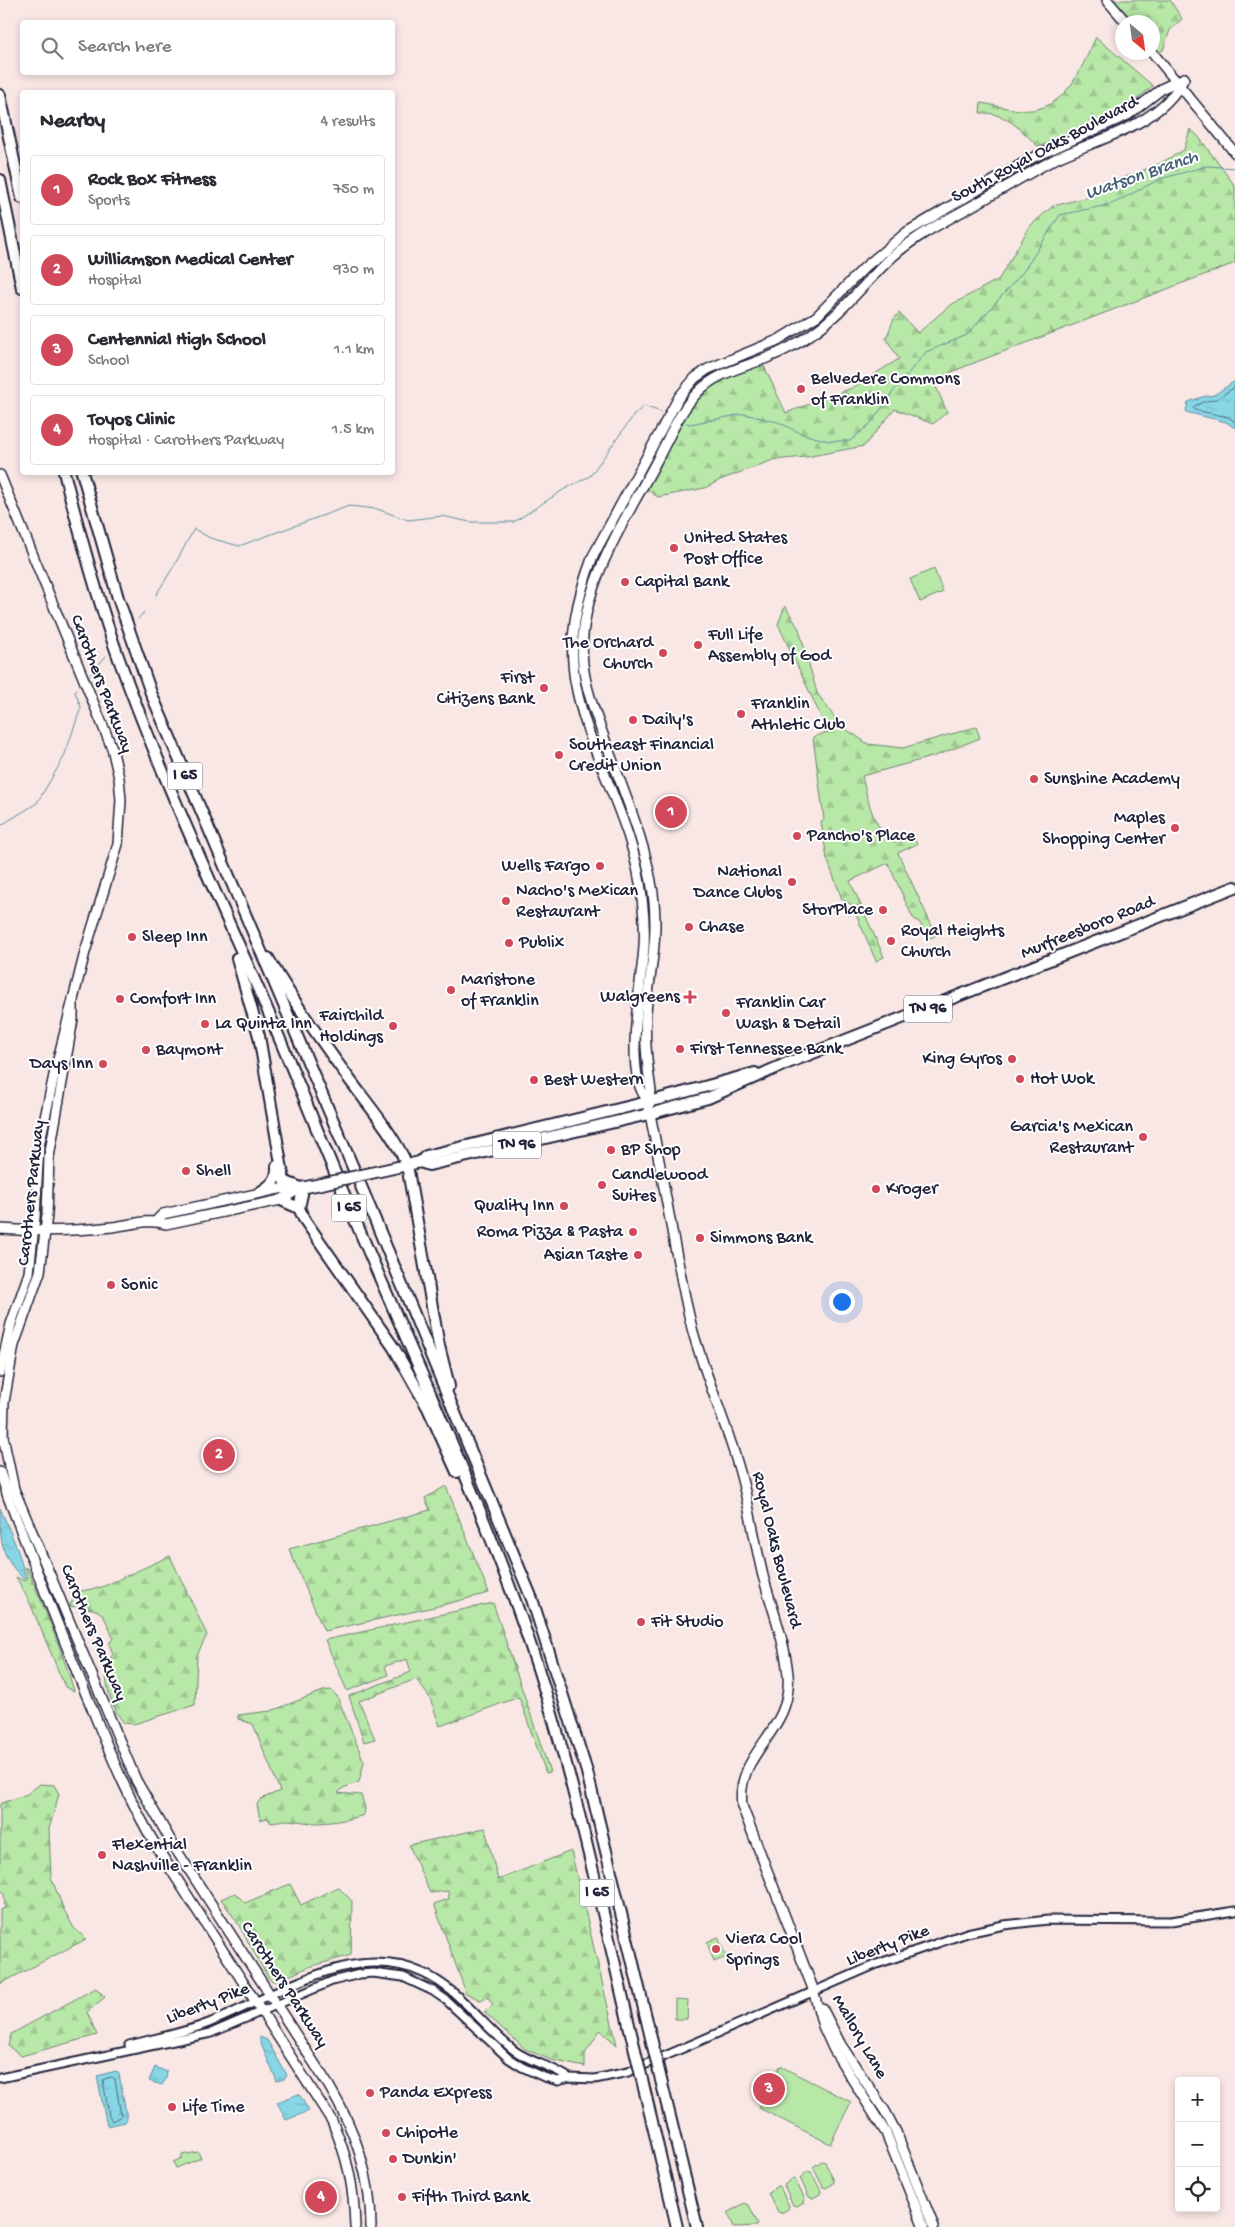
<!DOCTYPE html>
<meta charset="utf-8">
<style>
:root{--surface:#fff;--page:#f2f2f3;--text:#2b2b33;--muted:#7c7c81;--line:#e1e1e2;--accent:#d1495b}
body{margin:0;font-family:"Gochi Hand",sans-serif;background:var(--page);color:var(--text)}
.controls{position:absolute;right:15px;bottom:15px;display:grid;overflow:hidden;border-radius:5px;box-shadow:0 2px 8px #0003}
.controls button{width:45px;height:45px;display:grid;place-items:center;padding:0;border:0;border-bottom:1px solid var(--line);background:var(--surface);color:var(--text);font:25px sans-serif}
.compass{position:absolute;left:1115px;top:15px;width:45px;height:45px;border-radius:50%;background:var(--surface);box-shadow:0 2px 8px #0003;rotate:151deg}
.you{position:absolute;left:841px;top:1301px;width:18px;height:18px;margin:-12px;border:4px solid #fff;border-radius:50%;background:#1a73e8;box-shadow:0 0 0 8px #1a73e833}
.badge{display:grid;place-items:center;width:32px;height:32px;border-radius:50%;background:var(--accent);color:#fff;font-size:16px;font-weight:700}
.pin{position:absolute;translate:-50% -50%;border:2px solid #fff;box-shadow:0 1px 5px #0006}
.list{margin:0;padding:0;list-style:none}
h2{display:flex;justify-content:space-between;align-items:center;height:65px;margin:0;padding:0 20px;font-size:21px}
h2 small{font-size:16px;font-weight:400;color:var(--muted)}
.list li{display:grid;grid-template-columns:32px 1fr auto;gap:15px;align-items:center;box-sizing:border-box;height:70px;margin:0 10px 10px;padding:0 10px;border:1px solid var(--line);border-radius:5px}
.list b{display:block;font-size:19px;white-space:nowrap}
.list p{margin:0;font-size:16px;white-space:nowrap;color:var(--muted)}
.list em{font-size:16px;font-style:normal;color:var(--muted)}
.icon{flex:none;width:28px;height:28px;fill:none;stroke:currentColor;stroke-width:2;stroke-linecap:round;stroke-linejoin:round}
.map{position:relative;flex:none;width:1235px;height:2227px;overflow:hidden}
.search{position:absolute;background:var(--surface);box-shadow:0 2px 8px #0003;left:20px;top:20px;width:375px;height:55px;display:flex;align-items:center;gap:12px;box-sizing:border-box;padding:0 18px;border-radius:5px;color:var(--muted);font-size:19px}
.panel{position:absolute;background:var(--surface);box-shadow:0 2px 8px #0003;left:20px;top:90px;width:375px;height:385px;border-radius:5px}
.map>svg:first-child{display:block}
.forest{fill:url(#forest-firs);stroke:#6d8571}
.park{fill:#b8e8a7;stroke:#6d8571}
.water{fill:url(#water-ripples);stroke:#5f8ea1}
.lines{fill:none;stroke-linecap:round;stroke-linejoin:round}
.shore{stroke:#4a6a7f;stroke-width:1}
.stream{stroke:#5f8ea1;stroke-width:1}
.minor-casing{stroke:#22223b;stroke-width:11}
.major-casing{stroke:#22223b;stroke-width:12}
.highway-casing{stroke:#22223b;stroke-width:14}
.minor{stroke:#fff;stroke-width:7}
.major{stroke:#fff;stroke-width:9}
.highway{stroke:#fff;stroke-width:10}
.highway-bridge-casing{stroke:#22223b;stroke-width:14;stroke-linecap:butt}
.highway-bridge{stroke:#fff;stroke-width:10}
.poi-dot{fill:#d1495b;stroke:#fff;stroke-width:2}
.labels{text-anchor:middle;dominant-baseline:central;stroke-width:4;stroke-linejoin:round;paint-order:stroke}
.shield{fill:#fff;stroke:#646476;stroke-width:1}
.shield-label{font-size:16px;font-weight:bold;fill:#22223b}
.street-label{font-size:18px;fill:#22223b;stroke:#fff}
.poi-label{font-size:18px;fill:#22223b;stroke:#fff;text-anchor:start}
.water-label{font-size:19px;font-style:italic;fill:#456176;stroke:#fff}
</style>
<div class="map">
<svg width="1235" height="2227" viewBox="0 0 1235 2227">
<defs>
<pattern id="forest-firs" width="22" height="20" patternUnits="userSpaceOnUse" patternTransform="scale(1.25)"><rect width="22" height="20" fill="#b8e8a7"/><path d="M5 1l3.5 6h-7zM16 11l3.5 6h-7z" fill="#9ec791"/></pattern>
<pattern id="water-ripples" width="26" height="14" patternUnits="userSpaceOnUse" patternTransform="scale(1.25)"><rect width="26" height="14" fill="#87d6e5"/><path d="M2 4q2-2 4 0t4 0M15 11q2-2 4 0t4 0" fill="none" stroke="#74b7c5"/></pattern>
</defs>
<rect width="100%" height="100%" fill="#f8e7e4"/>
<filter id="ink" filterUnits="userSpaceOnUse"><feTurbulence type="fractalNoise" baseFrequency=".02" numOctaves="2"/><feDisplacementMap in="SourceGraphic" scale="10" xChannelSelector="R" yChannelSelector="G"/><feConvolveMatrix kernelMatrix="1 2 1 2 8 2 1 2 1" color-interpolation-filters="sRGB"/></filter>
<g filter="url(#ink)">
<g class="forest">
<polygon points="1107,0 1170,0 1182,19 1170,30 1163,50 1154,54 1152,22 1126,22"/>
<path d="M1096 37 1153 86 1120 113 1079 128 1039 147C1020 130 1007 112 980 113L981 103C995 105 1019 112 1032 110 1069 105 1082 66 1096 37Z"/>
<polygon points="1190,129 1198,136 1235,186 1235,263 966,366 933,380 947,412 933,424 895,409 864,446 806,457 773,460 720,480 705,488 658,497 643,487 688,403 703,386 754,363 763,364 786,413 852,388 899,359 886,338 894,319 899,313 918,333 949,306 999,279 1030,226 1053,206 1093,196 1120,179 1157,165 1184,150"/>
<path d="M785 606 799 629 817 693 840 725 868 744 903 748 976 727 980 738 935 756 862 776C868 800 872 826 893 842L913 837 917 844 898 853 936 935 928 939 920 923 913 918 888 863 850 881 884 957 876 961 852 905 842 899 827 859 821 821 824 820 813 737 828 732 778 624Z"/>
<polygon points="446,1486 489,1593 430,1608 324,1631 289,1549 430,1510 425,1498"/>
<path d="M170 1556 207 1635 197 1655 195 1705 134 1724 124 1723C113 1710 105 1687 106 1669 106 1665 110 1659 113 1654L109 1644 113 1638C101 1607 102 1610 70 1606L76 1592 102 1587Z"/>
<path d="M25 1567 28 1569C44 1609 62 1649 74 1691L65 1687 30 1603 16 1577 25 1581 28 1577Z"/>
<polygon points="493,1603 550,1772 546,1773 519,1697 440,1726 430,1698 416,1679 359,1701 375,1739 364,1742 349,1696 411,1672 407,1659 385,1666 388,1675 347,1691 325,1640"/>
<path d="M331 1690 337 1696 364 1762 359 1782 343 1788 338 1793 361 1795 365 1808 364 1815C347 1820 331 1823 313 1823 296 1822 288 1817 271 1823L267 1818 260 1820 257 1804 261 1799 280 1791 253 1724 238 1719V1715L271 1711 323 1691Z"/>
<polygon points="40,1784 54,1785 59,1794 49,1829 51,1877 64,1910 74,1928 86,1939 0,1984 0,1910 5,1908 4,1894 0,1888 0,1804 27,1794"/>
<polygon points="485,1828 498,1880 571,1851 617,2045 600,2030 585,2054 585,2067 551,2060 525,2049 484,2012 493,2005 488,1997 480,2000 466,1993 434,1904 449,1899 448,1891 430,1893 409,1845"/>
<polygon points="290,1884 301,1905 338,1887 352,1901 351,1955 309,1967 275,1982 269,1979 237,1922 221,1899 235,1893 245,1903"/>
<polygon points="96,1988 105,1997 87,2012 97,2035 21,2056 8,2046 11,2034"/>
</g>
<g class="park">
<polygon points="934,569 943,592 920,602 910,579"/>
<polygon points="718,1937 726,1957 714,1962 707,1942"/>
<polygon points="675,1999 688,2000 687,2019 675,2019"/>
<polygon points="780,2066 851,2102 830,2144 759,2108"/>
<polygon points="198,2152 201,2158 176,2168 173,2162 182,2158 182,2155"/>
<polygon points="822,2161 825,2162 834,2181 833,2184 826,2188 823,2187 813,2167"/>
<polygon points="808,2171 811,2172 821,2191 820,2194 813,2198 809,2197 800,2178"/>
<polygon points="792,2179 795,2180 805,2199 804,2202 797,2206 793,2205 784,2185"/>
<polygon points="777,2186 780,2187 789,2206 788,2209 781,2213 778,2212 768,2193"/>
<polygon points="745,2203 749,2205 758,2224 757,2226 734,2227 728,2214 729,2212"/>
</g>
<g class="water">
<polygon points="1235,381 1235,428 1226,422 1186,412 1188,402 1202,397 1214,395"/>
<path d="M0 1508 17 1548 26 1578 24 1579C0 1557 0 1540 0 1508Z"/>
<polygon points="260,2037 267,2040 287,2075 284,2079 277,2081 260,2042"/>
<polygon points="155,2067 167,2072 166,2079 162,2085 149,2081"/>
<polygon points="116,2071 119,2074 127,2118 125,2122 107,2126 97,2076"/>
<polygon points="299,2094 309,2111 286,2120 277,2102"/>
</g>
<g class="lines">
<g class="shore">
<polyline points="1235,387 1216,399 1203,402 1193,407 1195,410 1228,417 1235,422"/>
<polygon points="112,2077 115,2079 121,2116 112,2121 109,2116 103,2080"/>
</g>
<g class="stream">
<polyline points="687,423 690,424 744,414 778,422 802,434 829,441 850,441 871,423 895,389 926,352 967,335 1023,272 1060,215 1112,204 1160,179 1207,166 1235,168"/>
<polyline points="156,595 174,566 194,529 210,538 239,546 349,506 377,509 408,520 442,516 470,522 514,522 563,490 590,476 634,415 644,406 661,412"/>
<polyline points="138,619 144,612"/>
<polyline points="88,677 106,656"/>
<polyline points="0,826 37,803 64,757 81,707 75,692 77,689"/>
</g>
<g class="minor-casing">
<g id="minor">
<path d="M129 2045C156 2038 183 2033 209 2023 275 1997 351 1940 423 1973 461 1990 483 2027 515 2051 532 2063 553 2066 569 2078"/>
<polyline points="0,2078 211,2033 332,1981 360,1974 373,1973 403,1977 433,1991 446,2000 508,2058 522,2067 544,2077 558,2081 569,2078 595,2079 628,2072 877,1964 967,1933 1004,1925 1048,1920 1171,1921 1235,1911"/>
</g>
</g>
<g class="major-casing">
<g id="major">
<polyline points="1107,0 1126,22"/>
<polyline points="1152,52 1235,153"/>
<polyline points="0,475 112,748 119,778 121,800 118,844 85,952 54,1075 39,1146 35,1217 29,1273 11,1324 0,1372"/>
<path d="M73 998V1019L49 1157 47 1215 40 1272 14 1345 4 1402 3 1437 14 1489 136 1780 175 1848 329 2086C355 2130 371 2175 371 2227"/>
<path d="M647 1099 651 1091C647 1065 644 1038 646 1012 650 969 659 937 653 893 645 839 623 791 605 740 596 715 586 691 583 664 576 590 625 522 657 460 669 438 680 410 698 392 717 372 745 367 769 357 784 351 797 344 810 335 842 314 864 283 892 257 920 232 955 216 988 197 1011 184 1034 170 1057 158 1100 138 1161 125 1184 78"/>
<polyline points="156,1221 163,1214 279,1189 300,1188"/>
<path d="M0 1229C37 1232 75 1231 112 1227 130 1225 149 1218 166 1224L281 1200 301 1188"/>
<path d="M0 1472 8 1497C35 1567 62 1637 91 1706 111 1756 131 1805 159 1851L332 2121C348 2158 354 2187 355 2227"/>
<polyline points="822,2008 841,2045 885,2111 896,2132 934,2227"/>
<path d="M924 2227 886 2133 834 2050 823 2026 812 1986 742 1806C735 1750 793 1734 788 1675 785 1641 772 1608 763 1576 755 1543 750 1509 741 1476 728 1427 707 1381 693 1332 686 1305 681 1276 675 1247 666 1198 657 1148 647 1099 623 1074 642 980 644 947 645 931 644 914 642 898 635 823 590 759 576 686 567 641 577 598 593 556L679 397 695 378 708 369 778 340 817 316 865 267 907 232 1032 158 1128 115 1163 88 1184 78"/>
</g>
</g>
<g class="highway-casing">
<g id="highway">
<polyline points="0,95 22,198"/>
<polyline points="0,180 22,288"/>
<path d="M64 472C80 535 97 598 119 659 159 770 209 878 257 986 292 1065 323 1147 358 1227 408 1344 461 1459 506 1577 565 1730 597 1891 635 2050"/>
<polyline points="82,472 118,598 151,693 363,1191 532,1599 587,1772 652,2042"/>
<polyline points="237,958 259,1036 284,1181 301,1188"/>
<path d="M268 958C292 999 319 1038 347 1076 368 1105 393 1133 407 1165L439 1346 449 1386"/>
<polyline points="420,1162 426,1156 660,1099 755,1073"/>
<polyline points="371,1173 420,1162 429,1165 649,1114 708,1098 785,1064 1235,887"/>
<polyline points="301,1188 302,1194 299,1208 304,1219 394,1348 428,1408 457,1472"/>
<polyline points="301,1188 321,1184"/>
<path d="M259 1193C270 1186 278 1181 277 1166"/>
<polyline points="281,1200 299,1208"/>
<polyline points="661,2080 697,2227"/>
<polyline points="644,2088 677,2227"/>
</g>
</g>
<use href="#minor" class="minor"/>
<use href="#major" class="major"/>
<use href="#highway" class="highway"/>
<g class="highway-bridge-casing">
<g id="highway-bridge">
<polyline points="321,1184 371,1173"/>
<polyline points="652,2042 661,2080"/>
<polyline points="635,2050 644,2088"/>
</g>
</g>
<use href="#highway-bridge" class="highway-bridge"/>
</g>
</g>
<g class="poi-dot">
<circle cx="801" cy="389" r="5"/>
<circle cx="674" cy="548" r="5"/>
<circle cx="625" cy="582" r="5"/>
<circle cx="698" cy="645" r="5"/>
<circle cx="663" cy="653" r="5"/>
<circle cx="544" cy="688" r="5"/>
<circle cx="741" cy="714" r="5"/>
<circle cx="633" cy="720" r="5"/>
<circle cx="559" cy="755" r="5"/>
<circle cx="1034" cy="779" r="5"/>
<circle cx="1175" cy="828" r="5"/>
<circle cx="797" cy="836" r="5"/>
<circle cx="600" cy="866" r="5"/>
<circle cx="792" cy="882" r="5"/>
<circle cx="506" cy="901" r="5"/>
<circle cx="883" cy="910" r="5"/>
<circle cx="689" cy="927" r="5"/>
<circle cx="132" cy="937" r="5"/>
<circle cx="891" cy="941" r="5"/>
<circle cx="509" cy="943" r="5"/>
<circle cx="451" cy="990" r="5"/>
<path d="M687.5 989.5h5v5h5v5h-5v5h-5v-5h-5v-5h5z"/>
<circle cx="120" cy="999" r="5"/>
<circle cx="726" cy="1013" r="5"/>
<circle cx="205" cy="1024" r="5"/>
<circle cx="393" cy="1026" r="5"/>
<circle cx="680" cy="1049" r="5"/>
<circle cx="146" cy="1050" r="5"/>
<circle cx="1012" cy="1059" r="5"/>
<circle cx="103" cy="1064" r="5"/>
<circle cx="1020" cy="1079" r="5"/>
<circle cx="534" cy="1080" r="5"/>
<circle cx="1143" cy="1137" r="5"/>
<circle cx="611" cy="1150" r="5"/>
<circle cx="186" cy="1171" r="5"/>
<circle cx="602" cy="1185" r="5"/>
<circle cx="876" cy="1189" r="5"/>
<circle cx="564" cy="1206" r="5"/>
<circle cx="633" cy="1232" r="5"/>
<circle cx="700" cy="1238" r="5"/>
<circle cx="638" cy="1255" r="5"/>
<circle cx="111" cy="1285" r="5"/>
<circle cx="641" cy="1622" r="5"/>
<circle cx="102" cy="1855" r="5"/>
<circle cx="716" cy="1949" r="5"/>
<circle cx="370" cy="2093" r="5"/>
<circle cx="172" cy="2107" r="5"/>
<circle cx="386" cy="2133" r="5"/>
<circle cx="393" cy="2159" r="5"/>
<circle cx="402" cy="2197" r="5"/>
</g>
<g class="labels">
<g class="shield">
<rect x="167.5" y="762.5" width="35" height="27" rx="4"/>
<rect x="904" y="995.5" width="48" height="27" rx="4"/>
<rect x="493" y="1131.5" width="48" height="27" rx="4"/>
<rect x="331.5" y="1194.5" width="35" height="27" rx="4"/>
<rect x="579.5" y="1879.5" width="35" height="27" rx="4"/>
</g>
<g class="shield-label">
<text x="185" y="776">I 65</text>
<text x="928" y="1009">TN 96</text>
<text x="517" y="1145">TN 96</text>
<text x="349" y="1208">I 65</text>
<text x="597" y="1893">I 65</text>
</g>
<g class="street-label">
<text transform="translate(1045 150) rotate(-28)">South Royal Oaks Boulevard</text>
<text transform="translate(101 684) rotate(69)">Carothers Parkway</text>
<text transform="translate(1088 928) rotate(-22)">Murfreesboro Road</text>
<text transform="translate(32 1193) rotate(-84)">Carothers Parkway</text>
<text transform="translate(776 1550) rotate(76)">Royal Oaks Boulevard</text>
<text transform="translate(93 1633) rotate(67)">Carothers Parkway</text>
<text transform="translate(888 1946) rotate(-21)">Liberty Pike</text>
<text transform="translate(284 1985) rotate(57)">Carothers Parkway</text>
<text transform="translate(208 2004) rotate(-21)">Liberty Pike</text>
<text transform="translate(859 2037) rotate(60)">Mallory Lane</text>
</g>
<g class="poi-label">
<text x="811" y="379">Belvedere Commons<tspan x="811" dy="21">of Franklin</tspan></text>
<text x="684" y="538">United States<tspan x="684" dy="21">Post Office</tspan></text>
<text x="635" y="582">Capital Bank</text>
<text x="708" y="635">Full Life<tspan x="708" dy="21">Assembly of God</tspan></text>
<text x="653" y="643" text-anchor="end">The Orchard<tspan x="653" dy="21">Church</tspan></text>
<text x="534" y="678" text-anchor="end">First<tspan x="534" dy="21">Citizens Bank</tspan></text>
<text x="751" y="704">Franklin<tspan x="751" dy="21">Athletic Club</tspan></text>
<text x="643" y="720">Daily's</text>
<text x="569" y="745">Southeast Financial<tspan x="569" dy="21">Credit Union</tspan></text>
<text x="1044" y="779">Sunshine Academy</text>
<text x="1165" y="818" text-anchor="end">Maples<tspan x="1165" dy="21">Shopping Center</tspan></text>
<text x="807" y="836">Pancho's Place</text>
<text x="590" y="866" text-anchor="end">Wells Fargo</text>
<text x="782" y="872" text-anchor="end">National<tspan x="782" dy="21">Dance Clubs</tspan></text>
<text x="516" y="891">Nacho's Mexican<tspan x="516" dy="21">Restaurant</tspan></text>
<text x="873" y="910" text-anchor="end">StorPlace</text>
<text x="699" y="927">Chase</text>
<text x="901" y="931">Royal Heights<tspan x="901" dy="21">Church</tspan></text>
<text x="142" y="937">Sleep Inn</text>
<text x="519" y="943">Publix</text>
<text x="461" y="980">Maristone<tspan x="461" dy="21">of Franklin</tspan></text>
<text x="680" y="997" text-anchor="end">Walgreens</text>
<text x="130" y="999">Comfort Inn</text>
<text x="736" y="1003">Franklin Car<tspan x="736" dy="21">Wash &amp; Detail</tspan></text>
<text x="383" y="1016" text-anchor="end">Fairchild<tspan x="383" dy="21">Holdings</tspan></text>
<text x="215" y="1024">La Quinta Inn</text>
<text x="690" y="1049">First Tennessee Bank</text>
<text x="156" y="1050">Baymont</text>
<text x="1002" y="1059" text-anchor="end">King Gyros</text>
<text x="93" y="1064" text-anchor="end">Days Inn</text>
<text x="1030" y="1079">Hot Wok</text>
<text x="544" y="1080">Best Western</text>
<text x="1133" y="1127" text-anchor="end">Garcia's Mexican<tspan x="1133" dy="21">Restaurant</tspan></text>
<text x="621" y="1150">BP Shop</text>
<text x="196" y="1171">Shell</text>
<text x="612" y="1175">Candlewood<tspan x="612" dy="21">Suites</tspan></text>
<text x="886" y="1189">Kroger</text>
<text x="554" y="1206" text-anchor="end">Quality Inn</text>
<text x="623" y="1232" text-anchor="end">Roma Pizza &amp; Pasta</text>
<text x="710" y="1238">Simmons Bank</text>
<text x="628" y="1255" text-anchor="end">Asian Taste</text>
<text x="121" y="1285">Sonic</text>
<text x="651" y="1622">Fit Studio</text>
<text x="112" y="1845">Flexential<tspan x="112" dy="21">Nashville - Franklin</tspan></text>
<text x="726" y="1939">Viera Cool<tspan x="726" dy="21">Springs</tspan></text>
<text x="380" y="2093">Panda Express</text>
<text x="182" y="2107">Life Time</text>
<text x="396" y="2133">Chipotle</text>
<text x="403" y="2159">Dunkin'</text>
<text x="412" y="2197">Fifth Third Bank</text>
</g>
<g class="water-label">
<text transform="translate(1142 176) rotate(-19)">Watson Branch</text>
</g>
</g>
</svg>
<div class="controls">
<button>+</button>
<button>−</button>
<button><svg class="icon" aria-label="locate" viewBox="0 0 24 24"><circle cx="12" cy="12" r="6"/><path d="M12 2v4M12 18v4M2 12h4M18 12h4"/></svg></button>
</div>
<svg class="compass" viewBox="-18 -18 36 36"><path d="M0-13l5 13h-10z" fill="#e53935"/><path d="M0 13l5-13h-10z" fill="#7c7c81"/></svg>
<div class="you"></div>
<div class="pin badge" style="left:671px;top:812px">1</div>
<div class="pin badge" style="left:219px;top:1455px">2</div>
<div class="pin badge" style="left:769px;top:2089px">3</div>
<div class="pin badge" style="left:321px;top:2197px">4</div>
<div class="search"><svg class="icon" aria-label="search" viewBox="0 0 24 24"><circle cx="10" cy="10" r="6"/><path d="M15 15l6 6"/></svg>Search here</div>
<section class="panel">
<h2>Nearby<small>4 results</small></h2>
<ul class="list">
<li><span class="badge">1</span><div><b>Rock Box Fitness</b><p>Sports</p></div><em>750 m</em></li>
<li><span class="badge">2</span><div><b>Williamson Medical Center</b><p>Hospital</p></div><em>930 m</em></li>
<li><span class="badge">3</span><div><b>Centennial High School</b><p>School</p></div><em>1.1 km</em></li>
<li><span class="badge">4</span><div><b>Toyos Clinic</b><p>Hospital · Carothers Parkway</p></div><em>1.5 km</em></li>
</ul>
</section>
</div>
